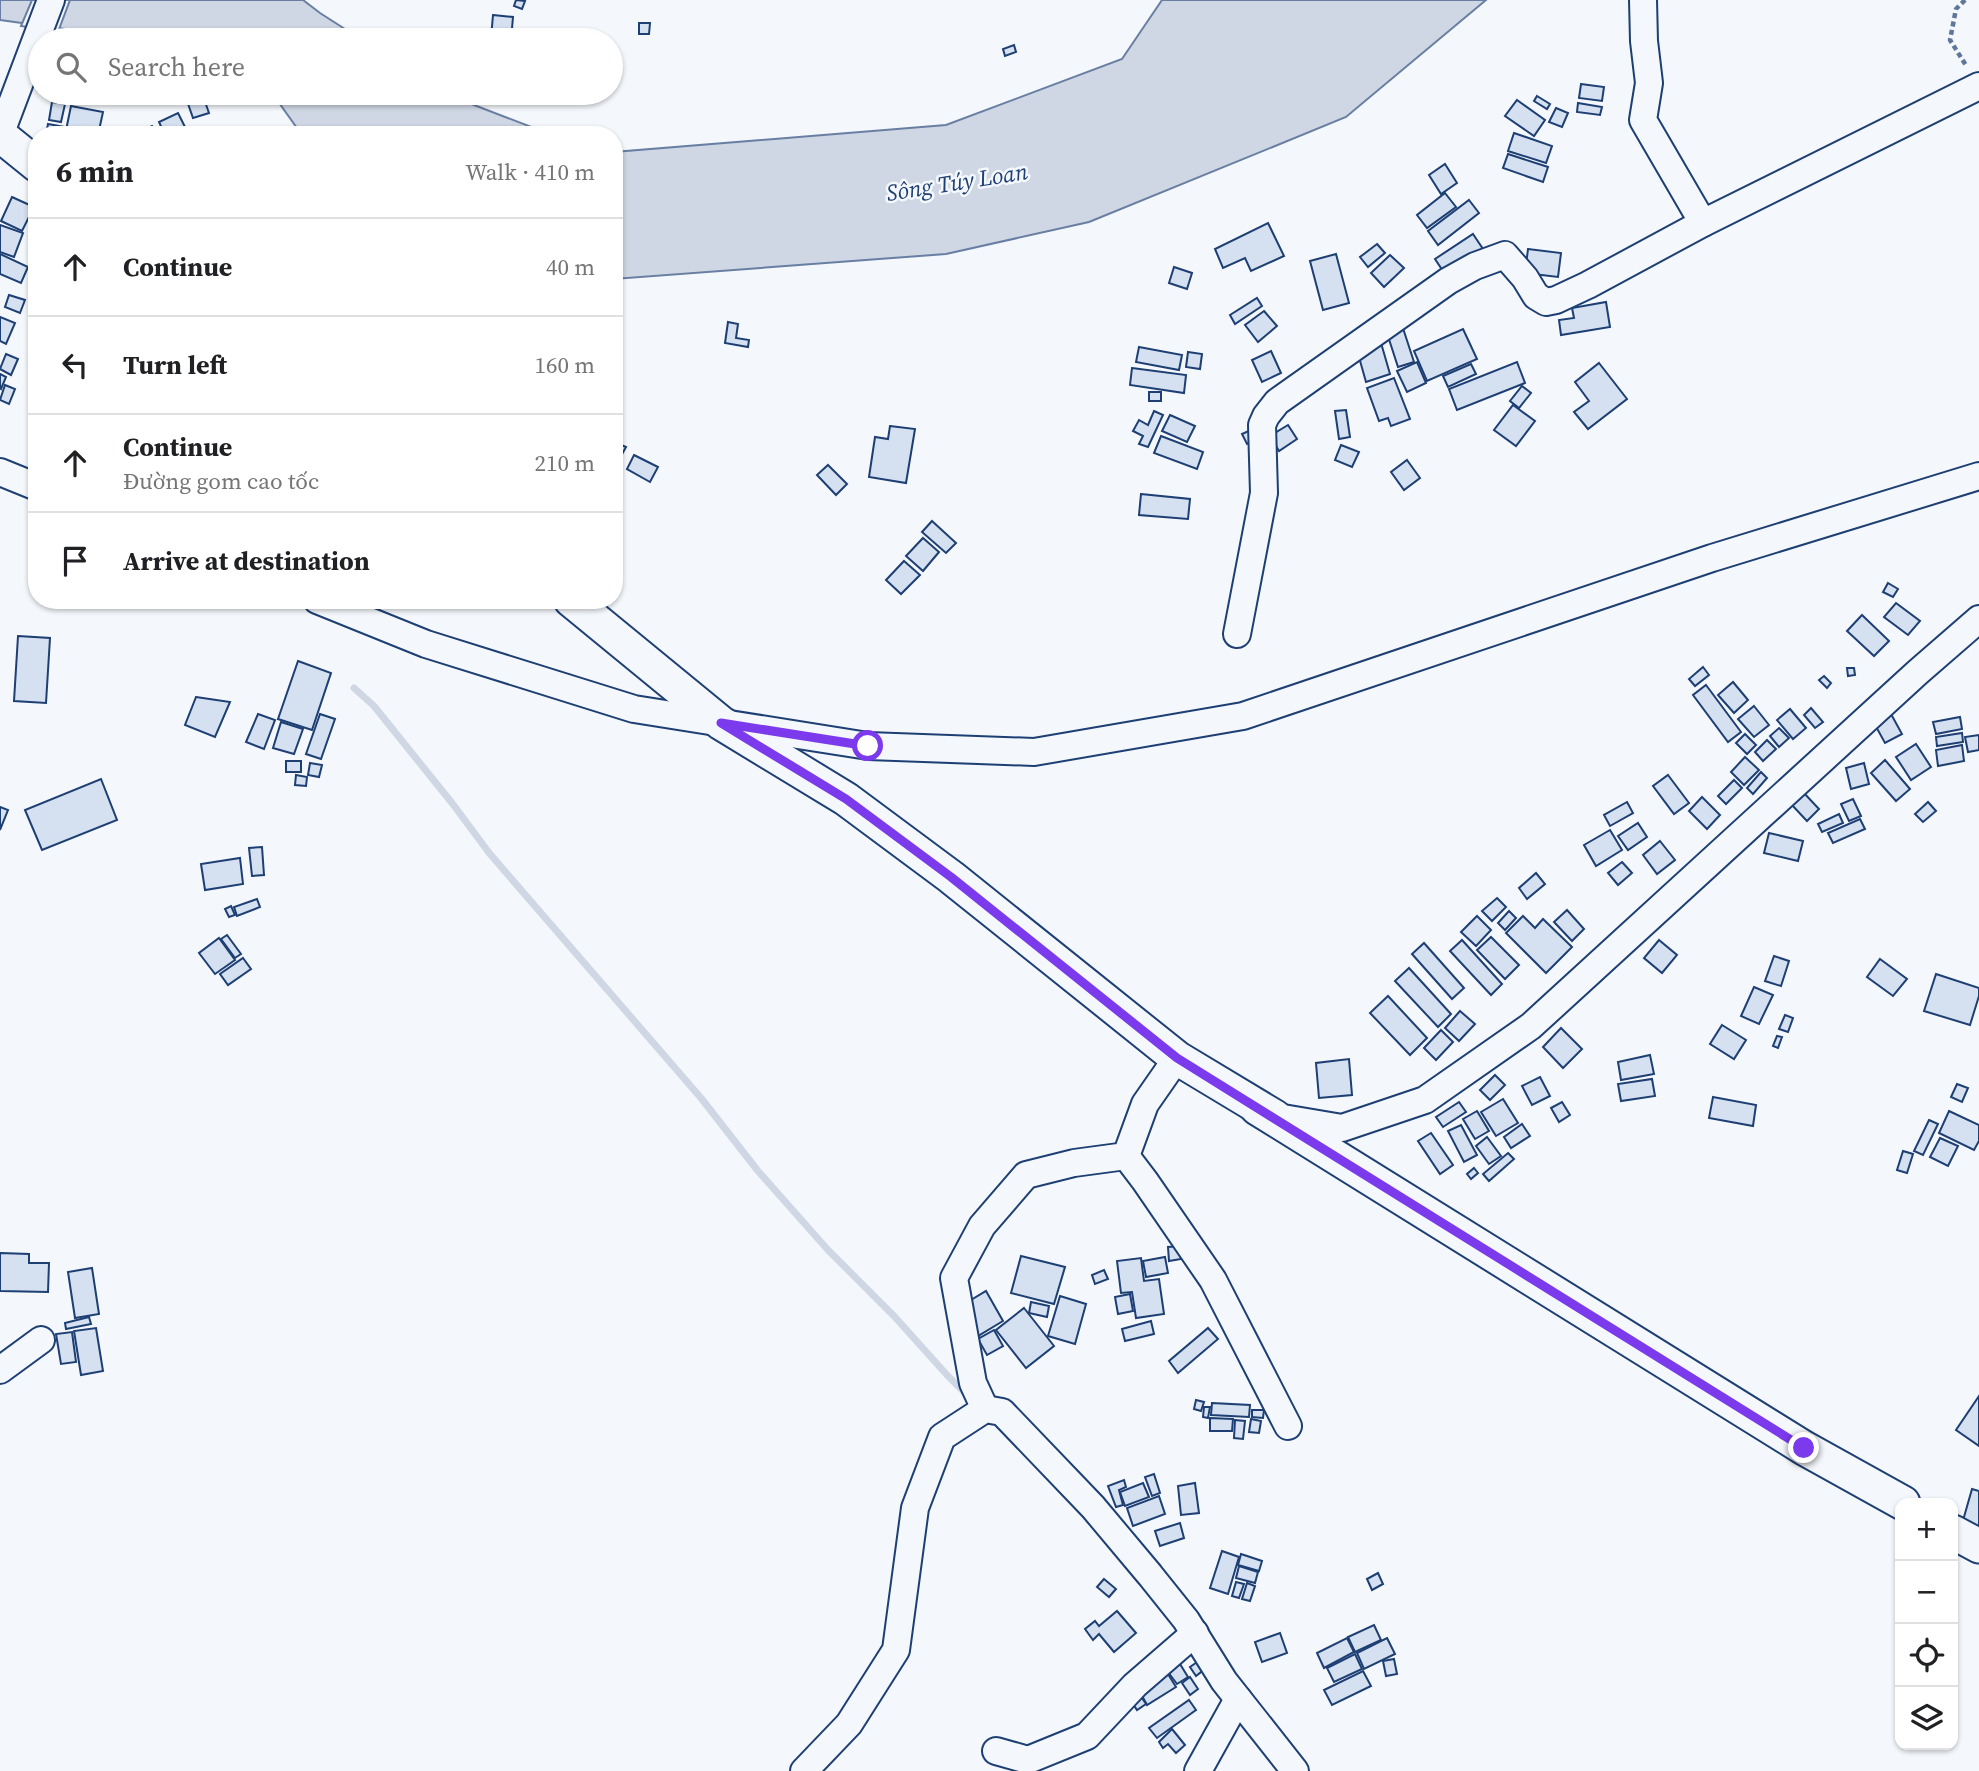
<!DOCTYPE html>
<meta charset="utf-8">
<style>
:root{--surface:#fff;--page:#f6f6f6;--text:#202124;--muted:#757577;--line:#e0e0e0}
body{margin:0;font-family:"Source Serif 4",serif;background:var(--page);color:var(--text)}
.controls{position:absolute;right:21px;bottom:21px;display:grid;overflow:hidden;border-radius:14px;box-shadow:0 2px 5px #0004}
.controls button{width:63px;height:63px;display:grid;place-items:center;padding:0;border:0;border-bottom:2px solid var(--line);background:var(--surface);color:var(--text);font:35px sans-serif}
.stop{position:absolute;width:21px;height:21px;margin:-16px;border:5px solid #7c3aed;border-radius:50%;background:#fff}
.stop.end{background:#7c3aed;border-color:#fff;box-shadow:0 2px 7px #0008}
.list{margin:0;padding:0;list-style:none}
h2{display:flex;justify-content:space-between;align-items:center;height:91px;margin:0;padding:0 28px;font-size:30px}
h2 small{font-size:23px;font-weight:400;color:var(--muted)}
.list li{display:grid;grid-template-columns:46px 1fr auto;gap:21px;align-items:center;box-sizing:border-box;height:98px;padding:0 28px;border-top:2px solid var(--line)}
.list b{display:block;font-size:26px;white-space:nowrap}
.list p{margin:0;font-size:23px;white-space:nowrap;color:var(--muted)}
.list em{font-size:23px;font-style:normal;color:var(--muted)}
.icon{flex:none;width:38px;height:38px;fill:none;stroke:currentColor;stroke-width:2;stroke-linecap:round;stroke-linejoin:round}
.map{position:relative;flex:none;width:1979px;height:1771px;overflow:hidden}
.search{position:absolute;background:var(--surface);box-shadow:0 2px 5px #0004;left:28px;top:28px;width:595px;height:77px;display:flex;align-items:center;gap:18px;box-sizing:border-box;padding:0 24px;border-radius:38px;color:var(--muted);font-size:26px}
.panel{position:absolute;background:var(--surface);box-shadow:0 2px 5px #0004;left:28px;top:126px;width:595px;height:483px;border-radius:28px}
.map>svg:first-child{display:block}
.water{fill:#cfd7e4;stroke:#687fa3;stroke-width:2}
.pier{fill:#f4f7fb;stroke:#687fa3;stroke-width:2}
.lines{fill:none;stroke-linecap:round;stroke-linejoin:round}
.stream{stroke:#cfd7e4;stroke-width:7}
.building{fill:#d5e0f0;stroke:#1d3f73;stroke-width:2}
.minor-casing{stroke:#1d3f73;stroke-width:30}
.major-casing{stroke:#1d3f73;stroke-width:37}
.path{stroke:#5e769c;stroke-width:4.5;stroke-dasharray:5 3.5;stroke-linecap:butt}
.minor{stroke:#f4f7fb;stroke-width:26}
.major{stroke:#f4f7fb;stroke-width:33}
.route{stroke:#7c3aed;stroke-width:9}
.labels{text-anchor:middle;dominant-baseline:central;stroke-width:5;stroke-linejoin:round;paint-order:stroke}
.water-label{font-size:23px;font-style:italic;fill:#1d3f73;stroke:#f4f7fb}
</style>
<div class="map">
<svg width="1979" height="1771" viewBox="0 0 1979 1771">
<rect width="100%" height="100%" fill="#f4f7fb"/>
<g class="water">
<polygon points="0,0 303,0 320,13 362,40 144,40 0,20"/>
<polygon points="1162,0 1486,0 1346,117 1089,222 946,254 614,279 614,152 946,125 1122,59"/>
<polygon points="272,93 443,93 552,135 302,135"/>
</g>
<polygon class="pier" points="32,0 70,0 58,32 21,26"/>
<g class="lines">
<polyline class="stream" points="354,688 374,706 452,803 490,854 701,1098 758,1171 828,1250 894,1316 947,1375 966,1394"/>
</g>
<g class="building">
<polygon points="516,0 525,1 522,9 514,6"/>
<polygon points="493,15 513,17 511,40 491,38"/>
<polygon points="639,23 650,23 649,34 639,34"/>
<polygon points="1014,45 1016,52 1005,56 1003,49"/>
<polygon points="1581,84 1604,87 1602,101 1579,98"/>
<polygon points="45,93 91,93 89,103 44,95"/>
<polygon points="93,93 111,93 110,101 92,98"/>
<polygon points="202,93 209,113 193,118 186,98"/>
<polygon points="1537,96 1550,104 1547,109 1534,101"/>
<polygon points="1517,100 1545,120 1534,136 1505,116"/>
<polygon points="52,102 65,104 61,122 49,120"/>
<polygon points="1578,103 1602,107 1600,115 1577,112"/>
<polygon points="71,106 103,112 98,135 65,135"/>
<polygon points="1556,108 1568,113 1562,127 1549,122"/>
<polygon points="178,113 189,135 165,135 159,122"/>
<polygon points="48,124 65,127 63,135 46,135"/>
<polygon points="152,126 157,135 134,135"/>
<polygon points="1514,133 1552,146 1546,163 1508,151"/>
<polygon points="1508,154 1548,167 1543,182 1503,168"/>
<polygon points="1445,164 1457,183 1441,194 1429,175"/>
<polygon points="1445,193 1456,207 1427,228 1417,215"/>
<polygon points="12,197 34,207 22,231 1,221"/>
<polygon points="1469,200 1479,213 1438,245 1428,231"/>
<polygon points="1268,223 1284,256 1251,271 1245,258 1223,268 1215,249"/>
<polygon points="0,225 23,233 14,257 0,252"/>
<polygon points="1473,234 1483,249 1445,274 1435,259"/>
<polygon points="1377,244 1385,253 1368,267 1360,257"/>
<polygon points="1528,249 1561,253 1558,277 1525,273"/>
<polygon points="0,254 28,267 21,283 0,274"/>
<polygon points="1336,254 1349,303 1323,310 1310,261"/>
<polygon points="1390,255 1404,268 1384,287 1371,273"/>
<polygon points="1174,267 1192,273 1187,289 1169,283"/>
<polygon points="9,295 25,300 20,313 5,307"/>
<polygon points="1257,298 1262,306 1235,324 1230,315"/>
<polygon points="1606,302 1610,327 1561,335 1559,320 1574,318 1572,308"/>
<polygon points="1264,311 1277,326 1258,342 1245,325"/>
<polygon points="0,317 15,323 6,344 0,341"/>
<polygon points="728,322 738,324 736,338 749,340 748,347 725,343"/>
<polygon points="1401,322 1414,362 1398,367 1385,327"/>
<polygon points="1463,329 1477,359 1427,381 1414,351"/>
<polygon points="1379,336 1390,374 1366,382 1355,343"/>
<polygon points="1139,347 1182,355 1179,370 1136,362"/>
<polygon points="1271,351 1281,373 1262,382 1252,360"/>
<polygon points="1188,352 1202,354 1200,369 1186,367"/>
<polygon points="6,354 18,359 11,375 0,369"/>
<polygon points="1417,362 1426,383 1407,392 1397,371"/>
<polygon points="1517,362 1525,383 1457,410 1449,389"/>
<polygon points="1599,363 1627,399 1588,429 1574,412 1589,401 1575,382"/>
<polygon points="1471,364 1476,374 1448,387 1443,376"/>
<polygon points="1132,368 1186,375 1184,393 1130,385"/>
<polygon points="0,374 6,377 1,389 0,388"/>
<polygon points="1394,378 1410,419 1391,426 1388,418 1379,421 1367,388"/>
<polygon points="5,385 15,389 9,404 0,400"/>
<polygon points="1522,386 1531,393 1519,408 1510,401"/>
<rect x="1149" y="392" width="12" height="9"/>
<polygon points="1513,405 1535,421 1516,446 1494,430"/>
<polygon points="1346,410 1350,437 1339,439 1335,411"/>
<polygon points="1154,411 1163,415 1148,447 1139,444 1143,436 1133,431 1139,420 1148,425"/>
<polygon points="1170,415 1195,426 1187,442 1162,431"/>
<polygon points="1288,425 1297,439 1279,451 1270,436"/>
<polygon points="890,426 915,429 906,483 869,477 875,437 888,439"/>
<polygon points="1255,428 1260,437 1247,444 1242,434"/>
<polygon points="1161,436 1203,452 1197,469 1154,453"/>
<polygon points="619,444 626,447 620,458 614,455"/>
<polygon points="1341,445 1359,452 1352,467 1335,460"/>
<polygon points="634,455 658,467 650,482 627,469"/>
<polygon points="1407,460 1420,478 1404,490 1391,472"/>
<polygon points="828,465 847,484 836,495 817,475"/>
<polygon points="1141,494 1190,499 1188,519 1139,515"/>
<polygon points="932,521 956,543 946,553 922,532"/>
<polygon points="923,538 939,552 923,571 906,556"/>
<polygon points="904,561 920,575 901,594 886,580"/>
<polygon points="1888,583 1898,589 1893,597 1883,592"/>
<polygon points="1896,603 1920,621 1908,635 1884,617"/>
<polygon points="1862,615 1889,641 1874,656 1847,631"/>
<polygon points="18,636 50,638 46,703 14,701"/>
<polygon points="298,661 331,673 312,730 278,719"/>
<polygon points="1703,667 1709,675 1695,686 1689,679"/>
<polygon points="1847,668 1854,668 1855,675 1848,676"/>
<polygon points="1824,676 1831,683 1827,688 1819,680"/>
<polygon points="1733,682 1748,700 1734,713 1718,695"/>
<polygon points="1706,685 1741,732 1728,742 1693,695"/>
<polygon points="196,697 230,702 215,737 185,725"/>
<polygon points="1754,706 1769,725 1754,737 1738,719"/>
<polygon points="1811,708 1823,722 1815,728 1804,715"/>
<polygon points="1790,709 1806,728 1793,739 1777,720"/>
<polygon points="258,714 275,720 264,749 246,742"/>
<polygon points="320,714 335,719 321,759 306,754"/>
<polygon points="1891,714 1902,734 1885,743 1874,723"/>
<polygon points="1960,717 1962,729 1936,734 1933,722"/>
<polygon points="281,722 303,729 294,754 273,748"/>
<polygon points="1779,728 1789,738 1779,747 1770,736"/>
<polygon points="1962,733 1963,742 1937,746 1936,737"/>
<polygon points="1745,734 1756,745 1747,754 1736,743"/>
<polygon points="1979,735 1979,750 1968,752 1965,737"/>
<polygon points="1767,740 1776,749 1763,761 1755,752"/>
<polygon points="1916,744 1931,767 1911,780 1896,757"/>
<polygon points="1962,745 1964,761 1938,766 1936,750"/>
<polygon points="1745,757 1759,770 1744,785 1731,772"/>
<polygon points="1885,760 1910,789 1896,801 1871,773"/>
<rect x="286" y="761" width="15" height="11"/>
<polygon points="310,763 322,765 319,777 308,775"/>
<polygon points="1864,763 1869,784 1851,789 1846,768"/>
<polygon points="1761,772 1767,778 1753,794 1747,788"/>
<polygon points="296,775 307,777 306,786 295,785"/>
<polygon points="1668,775 1689,803 1674,814 1653,786"/>
<polygon points="101,779 117,820 42,850 25,810"/>
<polygon points="1734,780 1742,788 1726,804 1718,796"/>
<polygon points="1803,792 1819,809 1807,821 1791,804"/>
<polygon points="1702,797 1720,815 1707,829 1689,811"/>
<polygon points="1853,799 1861,816 1849,821 1841,804"/>
<polygon points="1627,802 1633,813 1610,826 1604,815"/>
<polygon points="1928,802 1936,811 1923,822 1915,814"/>
<polygon points="0,807 8,810 0,830"/>
<polygon points="1839,814 1843,823 1822,832 1818,824"/>
<polygon points="1860,819 1865,829 1833,843 1828,833"/>
<polygon points="1638,823 1647,837 1628,850 1618,836"/>
<polygon points="1610,830 1622,850 1596,866 1584,845"/>
<polygon points="1769,833 1803,841 1798,861 1764,853"/>
<polygon points="1660,841 1675,860 1657,874 1643,855"/>
<polygon points="262,847 264,875 252,876 249,848"/>
<polygon points="240,858 243,884 205,890 201,864"/>
<polygon points="1622,862 1632,873 1618,885 1608,873"/>
<polygon points="1536,873 1545,884 1527,899 1519,888"/>
<polygon points="1497,898 1506,907 1492,921 1482,911"/>
<polygon points="257,899 260,907 237,916 234,907"/>
<polygon points="231,906 235,915 229,917 225,909"/>
<polygon points="1567,910 1584,929 1572,941 1554,922"/>
<polygon points="1509,911 1516,918 1505,930 1498,923"/>
<polygon points="1477,916 1491,930 1476,946 1461,932"/>
<polygon points="1523,916 1535,928 1543,919 1572,947 1546,973 1506,933"/>
<polygon points="227,935 241,954 235,958 221,939"/>
<polygon points="1491,937 1519,965 1505,979 1477,950"/>
<polygon points="219,938 235,960 215,974 199,953"/>
<polygon points="1462,940 1502,984 1491,995 1450,951"/>
<polygon points="1659,940 1677,955 1662,973 1644,958"/>
<polygon points="1424,943 1464,988 1452,999 1412,954"/>
<polygon points="1774,956 1789,961 1781,986 1765,981"/>
<polygon points="243,958 251,969 228,985 220,974"/>
<polygon points="1880,959 1907,979 1893,996 1867,977"/>
<polygon points="1409,968 1451,1014 1438,1027 1395,981"/>
<polygon points="1936,974 1979,988 1979,996 1970,1025 1924,1011"/>
<polygon points="1754,987 1773,995 1759,1024 1741,1016"/>
<polygon points="1388,996 1427,1038 1410,1055 1370,1013"/>
<polygon points="1460,1011 1475,1024 1459,1041 1445,1028"/>
<polygon points="1785,1015 1793,1018 1788,1032 1779,1029"/>
<polygon points="1722,1025 1746,1040 1734,1059 1710,1044"/>
<polygon points="1561,1028 1582,1049 1563,1068 1543,1047"/>
<polygon points="1441,1030 1453,1042 1436,1060 1424,1048"/>
<polygon points="1777,1036 1782,1037 1778,1048 1773,1046"/>
<polygon points="1650,1055 1654,1074 1621,1080 1618,1062"/>
<polygon points="1349,1059 1352,1095 1319,1098 1316,1063"/>
<polygon points="1495,1075 1505,1085 1490,1100 1480,1090"/>
<polygon points="1540,1077 1550,1096 1532,1105 1522,1086"/>
<polygon points="1652,1079 1655,1096 1621,1101 1618,1084"/>
<polygon points="1957,1084 1968,1088 1962,1102 1951,1097"/>
<polygon points="1713,1097 1756,1105 1753,1126 1709,1118"/>
<polygon points="1503,1099 1518,1123 1496,1136 1481,1112"/>
<polygon points="1459,1102 1466,1112 1443,1127 1436,1117"/>
<polygon points="1562,1102 1570,1115 1559,1122 1551,1108"/>
<polygon points="1477,1111 1489,1131 1475,1139 1463,1119"/>
<polygon points="1949,1111 1979,1125 1979,1141 1974,1150 1939,1133"/>
<polygon points="1929,1120 1938,1124 1923,1155 1914,1151"/>
<polygon points="1522,1124 1530,1136 1511,1148 1504,1137"/>
<polygon points="1461,1125 1477,1155 1464,1162 1448,1131"/>
<polygon points="1431,1133 1453,1165 1440,1174 1418,1141"/>
<polygon points="1487,1137 1501,1156 1489,1164 1476,1146"/>
<polygon points="1940,1138 1958,1146 1948,1166 1930,1157"/>
<polygon points="1903,1151 1913,1154 1907,1173 1897,1170"/>
<polygon points="1508,1153 1514,1159 1489,1181 1483,1174"/>
<polygon points="1474,1168 1478,1173 1471,1179 1467,1174"/>
<polygon points="1180,1246 1181,1259 1169,1261 1168,1247"/>
<polygon points="0,1253 29,1254 29,1263 49,1263 48,1292 0,1291"/>
<polygon points="1021,1256 1065,1267 1054,1304 1011,1293"/>
<polygon points="1165,1257 1168,1273 1146,1277 1143,1261"/>
<polygon points="1141,1258 1144,1281 1159,1279 1164,1314 1136,1318 1132,1292 1121,1293 1117,1261"/>
<polygon points="92,1268 99,1314 75,1318 68,1272"/>
<polygon points="1104,1270 1108,1279 1095,1284 1092,1275"/>
<polygon points="986,1291 1003,1321 978,1336 961,1306"/>
<polygon points="1130,1294 1133,1311 1118,1314 1115,1297"/>
<polygon points="1060,1296 1086,1304 1075,1344 1048,1336"/>
<polygon points="1031,1302 1049,1306 1047,1317 1029,1313"/>
<polygon points="1024,1308 1054,1346 1026,1368 996,1330"/>
<polygon points="89,1317 91,1324 66,1329 65,1323"/>
<polygon points="1151,1321 1154,1334 1125,1341 1122,1329"/>
<polygon points="96,1328 103,1371 81,1375 74,1331"/>
<polygon points="1208,1328 1218,1339 1178,1373 1169,1361"/>
<polygon points="994,1330 1003,1346 987,1355 978,1339"/>
<polygon points="72,1332 76,1362 61,1364 56,1334"/>
<polygon points="1979,1396 1979,1446 1956,1430"/>
<polygon points="1196,1400 1204,1402 1201,1411 1194,1409"/>
<polygon points="1212,1403 1250,1405 1249,1417 1211,1415"/>
<polygon points="1204,1407 1210,1407 1208,1418 1203,1417"/>
<polygon points="1252,1410 1264,1410 1263,1418 1252,1417"/>
<polygon points="1210,1418 1233,1419 1232,1431 1210,1431"/>
<polygon points="1251,1419 1261,1421 1259,1433 1249,1432"/>
<polygon points="1235,1420 1245,1421 1243,1439 1234,1438"/>
<polygon points="1154,1474 1160,1493 1152,1496 1145,1477"/>
<polygon points="1124,1480 1126,1487 1119,1490 1123,1505 1116,1507 1108,1486"/>
<polygon points="1143,1483 1149,1497 1125,1506 1120,1492"/>
<polygon points="1195,1483 1199,1513 1181,1515 1178,1486"/>
<polygon points="1972,1489 1979,1491 1979,1528 1962,1524"/>
<polygon points="1159,1496 1165,1514 1133,1526 1127,1508"/>
<polygon points="1180,1523 1184,1538 1160,1546 1155,1531"/>
<polygon points="1222,1551 1239,1557 1228,1594 1210,1588"/>
<polygon points="1241,1554 1262,1561 1259,1571 1238,1565"/>
<polygon points="1239,1566 1258,1572 1255,1583 1236,1578"/>
<polygon points="1378,1573 1383,1584 1372,1590 1367,1579"/>
<polygon points="1104,1579 1116,1589 1109,1597 1097,1587"/>
<polygon points="1236,1582 1244,1584 1239,1598 1232,1596"/>
<polygon points="1247,1583 1255,1586 1250,1601 1242,1599"/>
<polygon points="1117,1611 1136,1633 1114,1652 1099,1634 1093,1640 1085,1629 1095,1621 1099,1626"/>
<polygon points="1374,1625 1381,1640 1355,1652 1348,1637"/>
<polygon points="1280,1633 1287,1653 1262,1662 1255,1642"/>
<polygon points="1347,1638 1354,1652 1324,1668 1317,1653"/>
<polygon points="1387,1638 1395,1654 1364,1669 1357,1653"/>
<polygon points="1355,1654 1362,1669 1334,1682 1327,1668"/>
<polygon points="1394,1659 1397,1674 1386,1676 1383,1661"/>
<polygon points="1200,1660 1206,1668 1196,1676 1190,1667"/>
<polygon points="1180,1664 1188,1677 1177,1684 1168,1672"/>
<polygon points="1363,1671 1371,1686 1332,1705 1324,1690"/>
<polygon points="1168,1674 1176,1687 1147,1705 1140,1692"/>
<polygon points="1190,1677 1198,1689 1190,1695 1182,1683"/>
<polygon points="1138,1692 1146,1704 1137,1710 1129,1698"/>
<polygon points="1189,1700 1196,1710 1157,1738 1149,1728"/>
<polygon points="1172,1729 1185,1745 1176,1753 1168,1744 1163,1748 1159,1742"/>
</g>
<g class="lines">
<g class="minor-casing">
<g id="minor">
<polyline points="1643,0 1644,41 1649,83 1643,120 1703,223"/>
<polyline points="0,135 51,0"/>
<polyline points="0,472 37,487"/>
<polyline points="317,600 426,644 634,709 868,746 1034,752 1243,716 1712,558 1979,476"/>
<polyline points="1237,634 1264,493 1262,425 1266,416 1277,402 1448,281 1475,266 1505,255 1525,278 1536,296 1546,302 1556,300 1588,285 1703,223 1979,86"/>
<polyline points="1277,1117 1342,1128 1425,1100 1531,1026 1918,672 1979,619"/>
<polyline points="1126,1156 1145,1181 1213,1280 1288,1426"/>
<polyline points="0,1370 41,1340"/>
<polyline points="985,1409 973,1383 954,1278 982,1226 1026,1175 1074,1163 1126,1156 1145,1104 1177,1058"/>
<polyline points="996,1751 1028,1760 1087,1736 1135,1685 1195,1633"/>
<polyline points="804,1771 849,1724 896,1650 915,1508 942,1437 985,1409 1002,1412 1093,1507 1150,1575 1186,1620 1224,1681 1295,1771"/>
<polyline points="1198,1771 1238,1699"/>
</g>
</g>
<g class="major-casing">
<g id="major">
<polyline points="0,135 37,165"/>
<polyline points="571,600 721,723 846,799 951,877 1177,1058 1275,1117"/>
<polyline points="1257,1108 1804,1448 1903,1503"/>
<polyline points="1953,1532 1979,1546"/>
</g>
</g>
<polyline class="path" points="1965,0 1956,9 1950,40 1967,67"/>
<use href="#minor" class="minor"/>
<use href="#major" class="major"/>
</g>
<g class="lines">
<polyline class="route" points="868,746 721,723 846,799 951,877 1177,1058 1804,1448"/>
</g>
<g class="labels">
<g class="water-label">
<text transform="translate(957 182) rotate(-9)">Sông Túy Loan</text>
</g>
</g>
</svg>
<div class="controls">
<button>+</button>
<button>−</button>
<button><svg class="icon" aria-label="locate" viewBox="0 0 24 24"><circle cx="12" cy="12" r="6"/><path d="M12 2v4M12 18v4M2 12h4M18 12h4"/></svg></button>
<button><svg class="icon" aria-label="layers" viewBox="0 0 24 24"><path d="M12 4l9 5-9 5-9-5zM3 14l9 5 9-5"/></svg></button>
</div>
<div class="stop" style="left:868px;top:746px"></div>
<div class="stop end" style="left:1804px;top:1448px"></div>
<div class="search"><svg class="icon" aria-label="search" viewBox="0 0 24 24"><circle cx="10" cy="10" r="6"/><path d="M15 15l6 6"/></svg>Search here</div>
<section class="panel">
<h2>6 min<small>Walk · 410 m</small></h2>
<ul class="list">
<li><svg class="icon" aria-label="ahead" viewBox="0 0 24 24"><path d="M12 20V5M6 11l6-6 6 6"/></svg><div><b>Continue</b></div><em>40 m</em></li>
<li><svg class="icon" aria-label="left" viewBox="0 0 24 24"><path d="M17 20v-9H6M10 6l-5 5 5 5"/></svg><div><b>Turn left</b></div><em>160 m</em></li>
<li><svg class="icon" aria-label="ahead" viewBox="0 0 24 24"><path d="M12 20V5M6 11l6-6 6 6"/></svg><div><b>Continue</b><p>Đường gom cao tốc</p></div><em>210 m</em></li>
<li><svg class="icon" aria-label="arrive" viewBox="0 0 24 24"><path d="M6 21V4h12l-3 4 3 4H6"/></svg><div><b>Arrive at destination</b></div></li>
</ul>
</section>
</div>
